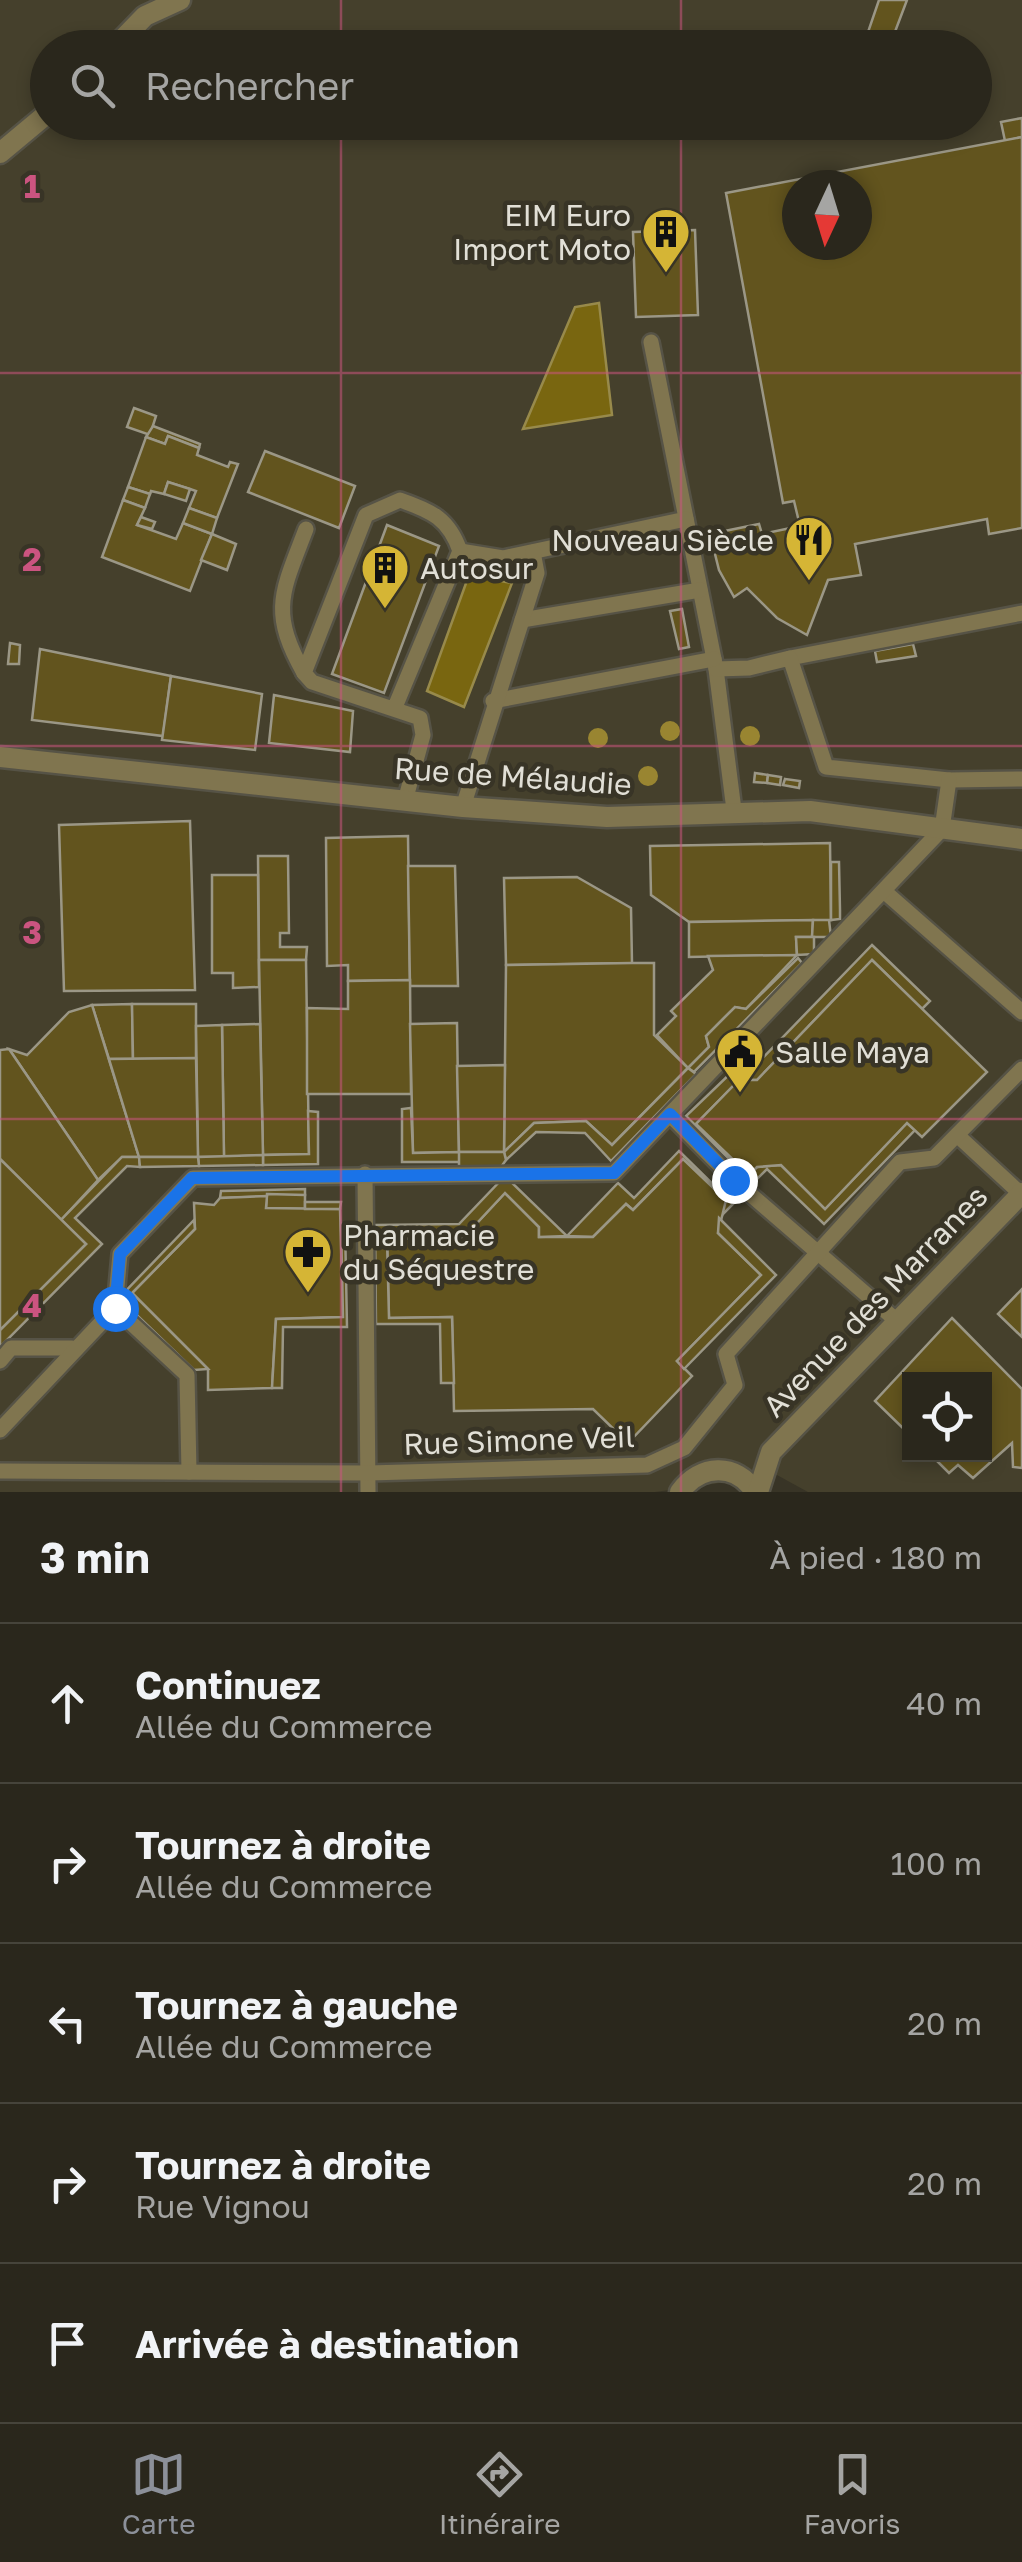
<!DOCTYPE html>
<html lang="fr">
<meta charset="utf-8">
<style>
:root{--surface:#2a271c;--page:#322f25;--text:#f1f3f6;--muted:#a5a5a3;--line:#46443b;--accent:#8c9099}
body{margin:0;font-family:"Golos Text",sans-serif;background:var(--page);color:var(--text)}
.controls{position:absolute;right:30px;bottom:30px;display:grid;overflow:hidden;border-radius:0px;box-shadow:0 5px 15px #0003}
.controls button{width:90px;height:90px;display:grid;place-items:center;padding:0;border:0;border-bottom:2px solid var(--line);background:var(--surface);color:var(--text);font:50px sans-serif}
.compass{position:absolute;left:782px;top:170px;width:90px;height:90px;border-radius:50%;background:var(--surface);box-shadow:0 5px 15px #0003;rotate:184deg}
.stop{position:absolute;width:30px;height:30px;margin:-22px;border:8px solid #1a73e8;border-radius:50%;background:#fff}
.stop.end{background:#1a73e8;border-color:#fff;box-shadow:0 2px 10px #0008}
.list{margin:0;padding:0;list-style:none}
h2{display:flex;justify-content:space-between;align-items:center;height:130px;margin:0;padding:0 40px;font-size:42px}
h2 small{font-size:32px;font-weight:400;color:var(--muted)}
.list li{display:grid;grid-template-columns:65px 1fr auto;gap:30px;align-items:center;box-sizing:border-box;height:160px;padding:0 40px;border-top:2px solid var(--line)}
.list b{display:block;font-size:38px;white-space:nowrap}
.list p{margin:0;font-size:32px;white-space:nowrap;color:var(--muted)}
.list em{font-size:32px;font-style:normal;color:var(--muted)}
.icon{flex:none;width:55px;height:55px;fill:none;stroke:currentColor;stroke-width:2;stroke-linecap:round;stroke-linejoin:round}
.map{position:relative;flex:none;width:1022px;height:1492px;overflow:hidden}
.search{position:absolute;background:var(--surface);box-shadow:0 5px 15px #0003;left:30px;right:30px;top:30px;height:110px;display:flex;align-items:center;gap:25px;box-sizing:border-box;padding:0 35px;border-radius:55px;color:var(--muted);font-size:38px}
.sheet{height:930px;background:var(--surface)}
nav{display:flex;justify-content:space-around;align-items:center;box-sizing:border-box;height:140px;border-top:2px solid var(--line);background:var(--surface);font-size:28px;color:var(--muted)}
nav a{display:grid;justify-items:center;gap:5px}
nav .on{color:var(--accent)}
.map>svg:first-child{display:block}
.built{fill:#45402c;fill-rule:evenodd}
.water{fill:#796610;stroke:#988a4b;stroke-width:2.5}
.building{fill:#62541e;stroke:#9b9786;stroke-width:2.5;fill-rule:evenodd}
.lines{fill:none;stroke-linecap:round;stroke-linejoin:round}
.service-casing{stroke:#565346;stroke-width:20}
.minor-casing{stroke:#565346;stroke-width:25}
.tertiary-casing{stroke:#565346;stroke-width:25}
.service{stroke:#80754f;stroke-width:15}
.minor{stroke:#80754f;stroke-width:20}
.tertiary{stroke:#80754f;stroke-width:20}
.tree{fill:#998531}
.route{stroke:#1a73e8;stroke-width:12}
.grid{fill:none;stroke:#cb5480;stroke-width:2.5;stroke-opacity:0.55}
.labels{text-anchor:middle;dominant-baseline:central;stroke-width:9;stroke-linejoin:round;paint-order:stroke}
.poi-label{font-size:30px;fill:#e1dfd6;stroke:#383426;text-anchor:start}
.street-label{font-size:30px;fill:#e1dfd6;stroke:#383426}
.grid-label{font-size:32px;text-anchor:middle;font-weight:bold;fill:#cb5480;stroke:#383426;stroke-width:9;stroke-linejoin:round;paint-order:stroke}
</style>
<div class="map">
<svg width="1022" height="1492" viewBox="0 0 1022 1492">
<rect width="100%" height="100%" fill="#383426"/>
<path class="built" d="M0 0H1022V1492H808L777 1475 655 1492H0ZM48 48H974V122H48ZM797 185H857V245H797ZM910 1380H984V1454H910Z"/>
<g class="water">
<polygon points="599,303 612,415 523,429 575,307"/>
<polygon points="469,575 512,583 464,707 427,691"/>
</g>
<g class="building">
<polygon points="879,0 907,0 890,45 867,35"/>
<polygon points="608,36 637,48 604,48"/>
<polygon points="1022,118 1022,137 1005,141 1001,122"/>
<path d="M1022 137V528L989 534 987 519 855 544 861 575 828 580 807 635 777 618 747 588 734 597 719 570 710 534 759 524 762 534 800 526 794 501 783 503 726 193ZM797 185H857V245H797Z"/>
<polygon points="695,230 698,315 636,317 633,232"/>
<polygon points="134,408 156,416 150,435 127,427"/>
<polygon points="153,426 200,444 199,448 168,436 165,444 146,437"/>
<polygon points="168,436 199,448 197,455 228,467 230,462 238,464 217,518 189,508 196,491 190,489 168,482 164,494 151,491 150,494 128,487 146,437 165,444"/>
<polygon points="265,451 355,486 339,528 248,492"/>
<polygon points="168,482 190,489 186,501 164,494"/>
<polygon points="128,487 150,494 145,508 123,500"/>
<polygon points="123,500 145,508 137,525 176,539 183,523 212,534 190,591 102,557"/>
<polygon points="189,508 217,518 212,534 183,523"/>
<polygon points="141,517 155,522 152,529 137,525"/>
<polygon points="387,525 439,546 384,693 332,674"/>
<polygon points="212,534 236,544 227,570 201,560"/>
<polygon points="682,609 689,647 679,649 670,611"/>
<polygon points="10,643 20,645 19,664 8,664"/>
<polygon points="913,644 916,656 877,662 875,651"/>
<polygon points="40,649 171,676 163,736 32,720"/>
<polygon points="171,676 262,694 255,750 162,740"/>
<polygon points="274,695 353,711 350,752 269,743"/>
<polygon points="755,773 768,775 767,783 754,782"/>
<polygon points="768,775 781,777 780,785 767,783"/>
<polygon points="785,779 800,781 799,788 783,785"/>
<polygon points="190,821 195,990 64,991 59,825"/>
<polygon points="408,836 410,980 348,981 348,965 327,966 326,838"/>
<polygon points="830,843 831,920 689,922 651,895 650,846"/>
<polygon points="258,856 288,856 289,933 280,933 280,947 307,947 306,960 259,960"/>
<polygon points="831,862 839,862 840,910 840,919 831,920"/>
<polygon points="408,866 455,866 458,986 410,986"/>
<polygon points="212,875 258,875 259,987 233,988 233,973 212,973"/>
<polygon points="577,877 631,908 632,963 506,965 504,878"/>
<polygon points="813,920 812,937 796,937 797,955 689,957 689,922"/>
<polygon points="813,920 829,920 831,937 812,937"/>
<polygon points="796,937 814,937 814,954 797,955"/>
<polygon points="872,945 930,1001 922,1009 872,960 757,1080 739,1080 696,1124 749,1175 757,1167 781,1165 825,1209 907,1123 915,1130 824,1224 767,1169 753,1183 686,1116 735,1069 753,1068"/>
<polygon points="797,955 746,1009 735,1007 706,1036 709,1047 688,1068 657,1035 676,1016 671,1011 713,970 708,956"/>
<polygon points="798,958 802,963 694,1072 688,1068 709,1047 706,1036 735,1007 746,1009"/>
<polygon points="259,960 306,960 309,1154 263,1155"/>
<polygon points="872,960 987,1072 922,1137 907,1123 825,1209 781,1165 757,1167 749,1175 696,1124 739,1080 757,1080"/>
<polygon points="632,963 654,963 654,1035 688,1068 612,1145 586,1121 534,1123 504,1152 506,965"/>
<polygon points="410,980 411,1094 307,1094 307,1008 348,1009 348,981"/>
<polygon points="132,1004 133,1059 109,1059 92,1005"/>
<polygon points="132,1004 196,1004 196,1058 133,1059"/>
<polygon points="92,1005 139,1157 122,1157 98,1180 9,1049 27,1055 69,1012"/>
<polygon points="457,1023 459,1152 413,1153 410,1024"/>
<polygon points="260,1024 263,1155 224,1157 222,1025"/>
<polygon points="222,1025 224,1157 198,1157 196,1026"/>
<polygon points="9,1049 98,1180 61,1220 0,1159 0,1050"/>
<polygon points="196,1058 198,1157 139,1157 109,1059"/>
<polygon points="505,1065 504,1152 459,1152 457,1066"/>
<polygon points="688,1068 696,1074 611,1161 585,1133 536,1132 506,1160 504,1152 534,1123 586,1121 612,1145"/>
<polygon points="411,1108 413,1153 459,1152 460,1162 402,1162 402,1109"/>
<polygon points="308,1111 318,1112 318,1164 263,1165 263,1155 309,1154"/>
<polygon points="679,1151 733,1204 719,1218 726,1200 683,1159 633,1210 626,1204 593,1237 567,1236 618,1183 634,1198"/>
<polygon points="459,1152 504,1152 506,1160 501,1167 459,1167"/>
<polygon points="263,1155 263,1165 199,1166 198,1157"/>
<polygon points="122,1157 139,1157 140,1167 127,1166 75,1218 102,1244 0,1347 0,1330 86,1244 61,1220"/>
<polygon points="139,1157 198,1157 199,1166 140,1167"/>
<polygon points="0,1159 86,1244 0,1330"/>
<polygon points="683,1159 726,1200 718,1233 761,1275 677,1361 692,1376 628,1443 593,1409 454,1411 452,1317 389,1318 387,1239 463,1238 505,1193 539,1227 539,1237 593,1237 626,1204 633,1210"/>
<polygon points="505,1176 567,1236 539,1237 539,1227 505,1193 463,1238 387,1239 389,1318 452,1317 454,1383 441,1383 440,1324 376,1324 375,1225 459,1224"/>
<polygon points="305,1189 305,1195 220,1198 221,1191"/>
<polygon points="267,1194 305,1195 305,1209 266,1208"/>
<polygon points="267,1196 266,1208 340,1209 343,1317 276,1319 272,1388 208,1390 208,1369 132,1293 195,1229 194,1203 214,1205 220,1198"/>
<polygon points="305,1202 341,1202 340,1209 305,1209"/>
<polygon points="719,1218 776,1275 684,1369 677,1361 761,1275 718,1233"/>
<polygon points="194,1220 195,1229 132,1293 208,1369 194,1370 119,1298"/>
<polygon points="341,1224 345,1224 347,1327 283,1327 282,1388 272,1388 276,1319 343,1317"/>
<polygon points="1022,1289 1022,1337 998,1314"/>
<polygon points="952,1318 1022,1389 1022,1468 1013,1467 1012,1443 973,1478 958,1465 949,1473 930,1454 984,1454 984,1380 910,1380 910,1435 875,1401"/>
</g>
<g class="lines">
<g class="service-casing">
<g id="service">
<polyline points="651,342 716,669 734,810"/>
<polyline points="460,551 503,558 686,519"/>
<polyline points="522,620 700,590"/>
<polyline points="790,658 1022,613"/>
<polyline points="716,669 749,668 790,658 826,767 949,780 1022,779"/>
<path d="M304 673C269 611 282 592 306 529"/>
<polyline points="493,701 714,659"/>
<path d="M395 707 460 551C449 519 432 511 400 500L366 515 304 673 312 682 420 718 423 735 405 801"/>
<polyline points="463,807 537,573 533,552"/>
<polyline points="885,892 1022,1012"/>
<polyline points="670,1115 735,1181 897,1321"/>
<polyline points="957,1135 1021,1194"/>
<polyline points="365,1174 368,1492"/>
<polyline points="115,1308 187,1375 189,1472"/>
<polyline points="0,1361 11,1348 72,1348"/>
<polyline points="0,1430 115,1308 120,1254 193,1178 614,1173 942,829 949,780"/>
<polyline points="0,1471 369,1473 647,1465 684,1448 735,1385 726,1354 900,1162 934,1158 1022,1069"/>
</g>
</g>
<g class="minor-casing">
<g id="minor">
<polyline points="114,48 145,16 180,0"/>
<polyline points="0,153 48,113"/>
<polyline points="0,757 463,807 607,817 810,811 1022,839"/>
</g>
</g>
<g class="tertiary-casing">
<g id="tertiary">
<path d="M680 1492C700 1464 736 1462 755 1492"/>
<polyline points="758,1492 771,1452 1022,1193"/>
</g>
</g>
<use href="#service" class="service"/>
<use href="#minor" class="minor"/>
<use href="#tertiary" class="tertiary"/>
</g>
<g class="tree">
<circle cx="670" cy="731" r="10"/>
<circle cx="750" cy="736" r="10"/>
<circle cx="598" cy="738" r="10"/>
<circle cx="648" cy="776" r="10"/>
<circle cx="609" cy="783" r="10"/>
</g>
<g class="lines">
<polyline class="route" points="115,1308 120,1254 192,1178 614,1173 670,1114 734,1180"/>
</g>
<path class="grid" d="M341 0V48M681 0V48M341 122V1492M681 122V1492M0 373H1022M0 746H1022M0 1119H1022"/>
<defs>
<g id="building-pin" transform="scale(2.5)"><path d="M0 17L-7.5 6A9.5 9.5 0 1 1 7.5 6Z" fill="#d5b535" stroke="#383426"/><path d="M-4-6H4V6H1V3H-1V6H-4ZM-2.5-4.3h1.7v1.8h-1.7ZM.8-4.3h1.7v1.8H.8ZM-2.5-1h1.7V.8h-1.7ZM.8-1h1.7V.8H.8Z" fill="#111"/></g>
<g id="restaurant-pin" transform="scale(2.5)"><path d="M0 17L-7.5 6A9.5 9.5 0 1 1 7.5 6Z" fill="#d5b535" stroke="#383426"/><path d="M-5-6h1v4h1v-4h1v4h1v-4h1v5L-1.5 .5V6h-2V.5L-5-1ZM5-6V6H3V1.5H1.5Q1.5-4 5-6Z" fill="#111"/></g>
<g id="civic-pin" transform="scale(2.5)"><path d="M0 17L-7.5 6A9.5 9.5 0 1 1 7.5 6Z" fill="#d5b535" stroke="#383426"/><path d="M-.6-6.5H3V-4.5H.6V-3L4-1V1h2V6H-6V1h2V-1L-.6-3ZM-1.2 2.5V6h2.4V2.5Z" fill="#111"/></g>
<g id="pharmacy-pin" transform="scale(2.5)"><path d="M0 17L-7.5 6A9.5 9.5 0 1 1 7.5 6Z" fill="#d5b535" stroke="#383426"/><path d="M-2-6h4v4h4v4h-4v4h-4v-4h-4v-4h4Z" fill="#111"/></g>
</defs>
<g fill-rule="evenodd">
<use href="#building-pin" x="666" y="232"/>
<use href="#restaurant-pin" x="809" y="540"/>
<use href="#building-pin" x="385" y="568"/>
<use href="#civic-pin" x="740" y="1052"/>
<use href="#pharmacy-pin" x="308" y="1252"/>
</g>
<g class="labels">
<g class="poi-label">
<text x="631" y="215" text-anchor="end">EIM Euro<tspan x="631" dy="34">Import Moto</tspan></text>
<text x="774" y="540" text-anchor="end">Nouveau Siècle</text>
<text x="420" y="568">Autosur</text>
<text x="775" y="1052">Salle Maya</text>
<text x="343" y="1235">Pharmacie<tspan x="343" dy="34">du Séquestre</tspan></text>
</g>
<g class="street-label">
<text transform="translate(513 776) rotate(4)">Rue de Mélaudie</text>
<text transform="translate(875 1301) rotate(-46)">Avenue des Marranes</text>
<text transform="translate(519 1440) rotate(-2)">Rue Simone Veil</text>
</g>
</g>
<g class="grid-label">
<text x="32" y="198">1</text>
<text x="32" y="571">2</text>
<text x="32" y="944">3</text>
<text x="32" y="1317">4</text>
</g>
</svg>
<div class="controls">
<button><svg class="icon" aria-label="locate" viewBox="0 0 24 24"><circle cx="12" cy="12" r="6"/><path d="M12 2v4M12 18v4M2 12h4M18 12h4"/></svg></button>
</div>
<svg class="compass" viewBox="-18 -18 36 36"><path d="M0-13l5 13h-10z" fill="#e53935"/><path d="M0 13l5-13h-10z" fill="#a5a5a3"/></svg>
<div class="stop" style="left:115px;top:1308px"></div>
<div class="stop end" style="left:734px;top:1180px"></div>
<div class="search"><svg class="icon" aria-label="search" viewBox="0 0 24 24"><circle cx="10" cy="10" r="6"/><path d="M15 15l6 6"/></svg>Rechercher</div>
</div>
<section class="sheet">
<h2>3 min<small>À pied · 180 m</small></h2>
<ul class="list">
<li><svg class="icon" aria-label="ahead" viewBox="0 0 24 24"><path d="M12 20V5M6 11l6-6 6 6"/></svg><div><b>Continuez</b><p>Allée du Commerce</p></div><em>40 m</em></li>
<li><svg class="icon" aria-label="right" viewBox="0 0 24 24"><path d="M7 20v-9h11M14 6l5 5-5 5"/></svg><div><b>Tournez à droite</b><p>Allée du Commerce</p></div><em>100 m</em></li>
<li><svg class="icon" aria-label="left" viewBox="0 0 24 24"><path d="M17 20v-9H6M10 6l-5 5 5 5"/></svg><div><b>Tournez à gauche</b><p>Allée du Commerce</p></div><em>20 m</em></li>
<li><svg class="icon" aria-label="right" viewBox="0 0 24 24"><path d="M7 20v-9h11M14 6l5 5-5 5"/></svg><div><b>Tournez à droite</b><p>Rue Vignou</p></div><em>20 m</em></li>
<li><svg class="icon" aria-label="arrive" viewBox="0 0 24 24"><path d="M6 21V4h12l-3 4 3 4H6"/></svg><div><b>Arrivée à destination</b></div></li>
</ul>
</section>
<nav>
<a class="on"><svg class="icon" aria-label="map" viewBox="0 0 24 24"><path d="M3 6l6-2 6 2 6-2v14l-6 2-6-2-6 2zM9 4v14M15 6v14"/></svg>Carte</a>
<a><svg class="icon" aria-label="directions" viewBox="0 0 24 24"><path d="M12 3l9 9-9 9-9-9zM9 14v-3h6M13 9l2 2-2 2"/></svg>Itinéraire</a>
<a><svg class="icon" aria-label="saved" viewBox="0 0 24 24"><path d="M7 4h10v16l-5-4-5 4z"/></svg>Favoris</a>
</nav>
